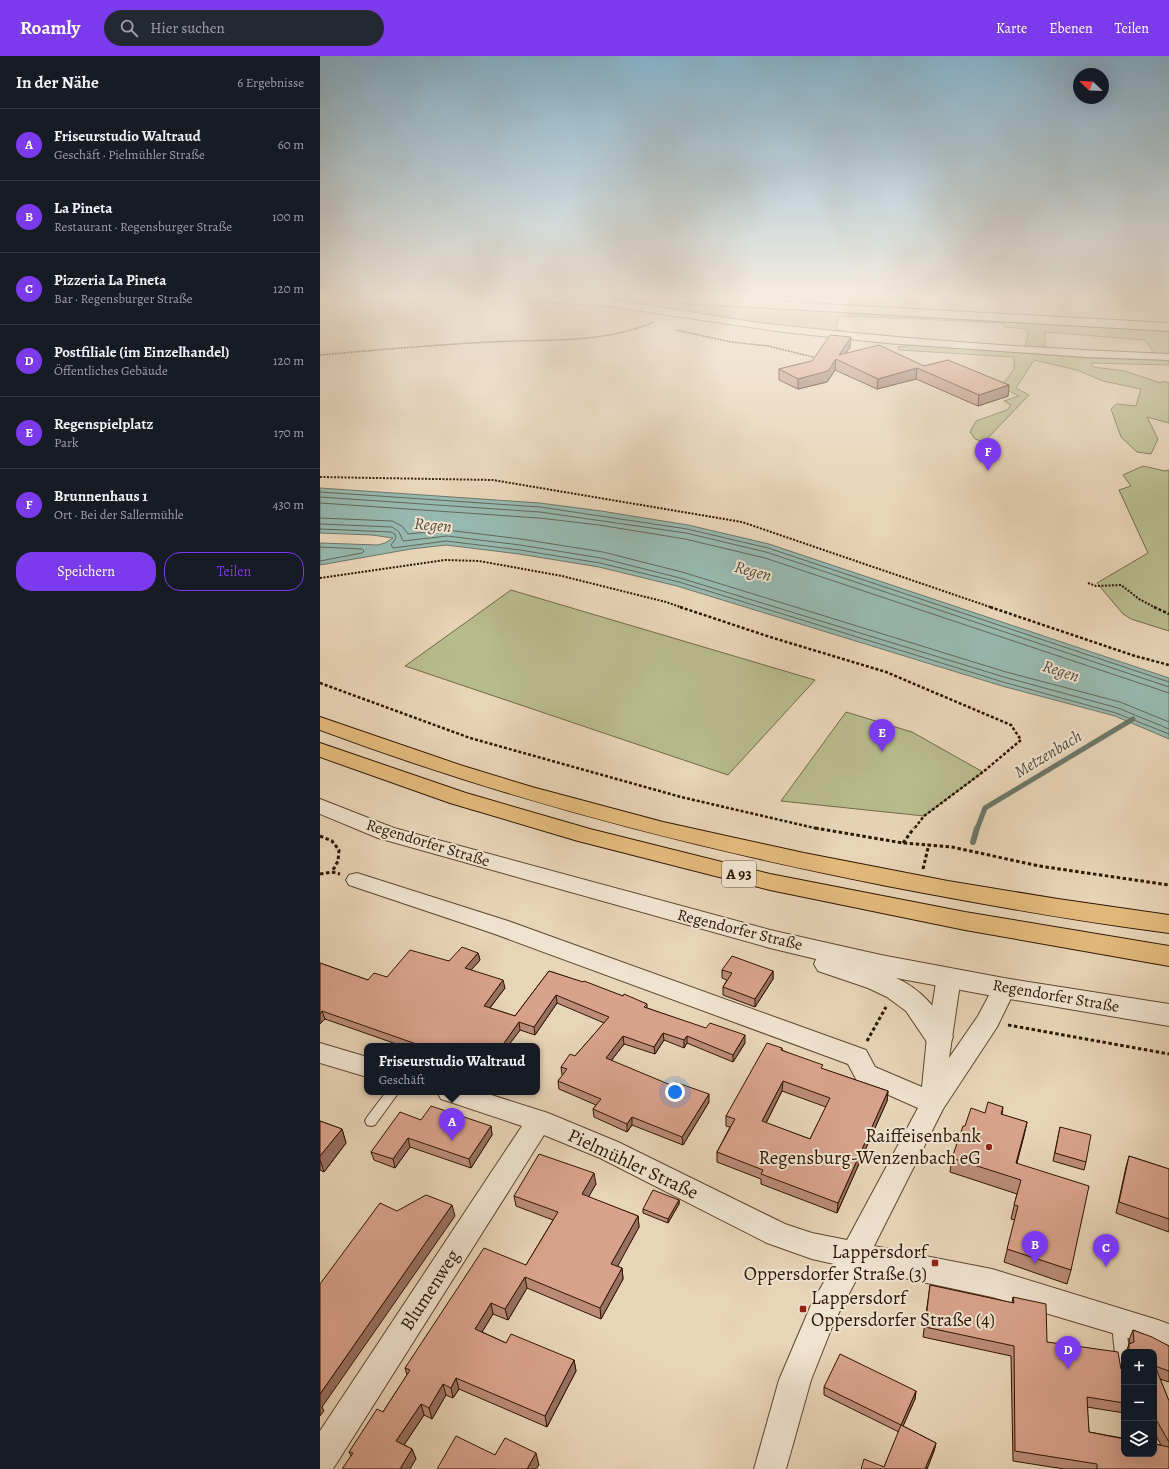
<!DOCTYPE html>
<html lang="de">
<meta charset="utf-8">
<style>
:root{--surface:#171b24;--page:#242831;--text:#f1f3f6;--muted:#9ea1a6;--line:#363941;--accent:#7c3aed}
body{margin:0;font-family:Alegreya,serif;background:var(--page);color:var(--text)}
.controls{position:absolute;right:12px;bottom:12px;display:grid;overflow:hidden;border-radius:8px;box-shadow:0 4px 16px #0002}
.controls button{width:36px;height:36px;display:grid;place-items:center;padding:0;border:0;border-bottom:1px solid var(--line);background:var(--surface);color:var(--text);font:20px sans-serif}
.compass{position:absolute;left:753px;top:12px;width:36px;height:36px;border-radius:50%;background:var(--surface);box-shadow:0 4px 16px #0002;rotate:293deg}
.you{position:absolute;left:355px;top:1036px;width:14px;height:14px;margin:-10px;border:3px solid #fff;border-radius:50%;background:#1a73e8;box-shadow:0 0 0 6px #1a73e833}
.badge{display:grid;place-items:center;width:26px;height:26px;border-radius:50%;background:var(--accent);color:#fff;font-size:13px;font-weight:700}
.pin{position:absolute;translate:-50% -33px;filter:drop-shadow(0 1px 2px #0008)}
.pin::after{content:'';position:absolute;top:21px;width:14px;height:12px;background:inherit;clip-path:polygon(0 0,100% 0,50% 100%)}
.popup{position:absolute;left:44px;top:987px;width:176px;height:52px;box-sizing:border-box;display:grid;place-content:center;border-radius:8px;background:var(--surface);filter:drop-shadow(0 1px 3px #0005);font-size:13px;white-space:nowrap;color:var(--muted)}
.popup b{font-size:15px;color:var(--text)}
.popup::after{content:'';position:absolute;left:50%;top:100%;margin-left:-8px;border:8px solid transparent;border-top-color:var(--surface)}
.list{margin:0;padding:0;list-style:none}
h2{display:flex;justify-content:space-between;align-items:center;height:52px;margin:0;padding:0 16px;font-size:17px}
h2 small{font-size:13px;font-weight:400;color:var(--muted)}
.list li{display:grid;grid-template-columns:26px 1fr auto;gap:12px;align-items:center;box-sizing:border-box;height:72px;padding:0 16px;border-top:1px solid var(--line)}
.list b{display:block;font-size:15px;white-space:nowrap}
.list p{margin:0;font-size:13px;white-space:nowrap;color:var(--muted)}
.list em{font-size:13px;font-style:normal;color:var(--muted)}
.actions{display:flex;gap:8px;padding:12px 16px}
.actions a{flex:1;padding:9px 0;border:1px solid var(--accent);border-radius:16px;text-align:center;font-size:14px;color:var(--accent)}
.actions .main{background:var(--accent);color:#fff}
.icon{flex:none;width:22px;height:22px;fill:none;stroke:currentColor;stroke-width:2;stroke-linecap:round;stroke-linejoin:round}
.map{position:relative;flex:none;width:849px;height:1413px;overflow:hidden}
header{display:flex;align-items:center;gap:24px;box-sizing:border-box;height:56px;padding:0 20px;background:var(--accent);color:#fff}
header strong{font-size:19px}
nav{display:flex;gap:22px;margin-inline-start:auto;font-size:14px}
.search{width:280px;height:36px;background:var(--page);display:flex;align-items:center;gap:10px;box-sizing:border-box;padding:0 14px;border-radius:22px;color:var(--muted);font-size:15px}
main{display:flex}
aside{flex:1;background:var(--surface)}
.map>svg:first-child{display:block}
.green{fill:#b7bc8d;stroke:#736946}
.water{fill:#97b8af;stroke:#6d7769}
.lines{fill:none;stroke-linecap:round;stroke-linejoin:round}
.shore{stroke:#636758;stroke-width:1}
.stream-far1{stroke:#6d7769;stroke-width:5}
.stream{stroke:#6d7769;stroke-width:6}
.service-casing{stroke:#5d462e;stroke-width:2}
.minor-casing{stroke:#5d462e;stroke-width:2}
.tertiary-casing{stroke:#5d462e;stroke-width:2}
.secondary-casing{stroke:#2f1600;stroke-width:2}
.motorway-casing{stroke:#2f1600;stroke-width:2}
.path-far3{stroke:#2f1600;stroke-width:1.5;stroke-dasharray:2 1;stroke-linecap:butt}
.path-far2{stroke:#2f1600;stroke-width:2;stroke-dasharray:2 1.5;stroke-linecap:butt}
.path-far1{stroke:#2f1600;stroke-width:2.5;stroke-dasharray:3 2;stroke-linecap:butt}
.path{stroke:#2f1600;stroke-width:3;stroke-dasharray:3.5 2.5;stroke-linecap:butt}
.service{fill:#f0e3d0;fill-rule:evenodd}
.minor{fill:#f0e3d0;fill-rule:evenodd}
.tertiary{fill:#f0e3d0;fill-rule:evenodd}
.secondary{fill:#f0e3d0;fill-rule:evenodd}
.motorway{fill:#e4ba7c;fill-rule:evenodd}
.wall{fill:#bb8b78;stroke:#2f1600;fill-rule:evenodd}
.shaded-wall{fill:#987162;stroke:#2f1600}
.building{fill:#d9a28c;stroke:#2f1600;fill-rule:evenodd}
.poi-dot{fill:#8f2418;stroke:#f0e3d0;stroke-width:1.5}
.labels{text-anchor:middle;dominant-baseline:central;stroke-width:4;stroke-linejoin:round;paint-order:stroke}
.shield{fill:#f0e3d0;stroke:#69543e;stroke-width:1}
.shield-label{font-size:15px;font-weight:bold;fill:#2f1600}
.street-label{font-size:16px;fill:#2f1600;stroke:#f0e3d0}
.water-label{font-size:17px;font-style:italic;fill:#534f3d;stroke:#f0e3d0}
.near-poi-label{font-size:19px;fill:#2f1600;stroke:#f0e3d0;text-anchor:end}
.near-street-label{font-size:19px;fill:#2f1600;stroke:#f0e3d0}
</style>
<header>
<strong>Roamly</strong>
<div class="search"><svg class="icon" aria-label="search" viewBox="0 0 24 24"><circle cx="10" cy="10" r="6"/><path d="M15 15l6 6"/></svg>Hier suchen</div>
<nav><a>Karte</a><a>Ebenen</a><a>Teilen</a></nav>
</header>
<main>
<aside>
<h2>In der Nähe<small>6 Ergebnisse</small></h2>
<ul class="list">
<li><span class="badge">A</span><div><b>Friseurstudio Waltraud</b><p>Geschäft · Pielmühler Straße</p></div><em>60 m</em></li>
<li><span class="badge">B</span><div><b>La Pineta</b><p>Restaurant · Regensburger Straße</p></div><em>100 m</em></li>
<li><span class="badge">C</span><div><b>Pizzeria La Pineta</b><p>Bar · Regensburger Straße</p></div><em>120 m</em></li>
<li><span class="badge">D</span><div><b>Postfiliale (im Einzelhandel)</b><p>Öffentliches Gebäude</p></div><em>120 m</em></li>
<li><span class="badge">E</span><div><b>Regenspielplatz</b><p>Park</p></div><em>170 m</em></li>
<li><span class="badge">F</span><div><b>Brunnenhaus 1</b><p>Ort · Bei der Sallermühle</p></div><em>430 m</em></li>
</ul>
<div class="actions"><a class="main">Speichern</a><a>Teilen</a></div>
</aside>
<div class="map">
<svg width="849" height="1413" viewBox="0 0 849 1413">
<rect width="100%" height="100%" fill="#e8d4b7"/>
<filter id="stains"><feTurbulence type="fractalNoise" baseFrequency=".005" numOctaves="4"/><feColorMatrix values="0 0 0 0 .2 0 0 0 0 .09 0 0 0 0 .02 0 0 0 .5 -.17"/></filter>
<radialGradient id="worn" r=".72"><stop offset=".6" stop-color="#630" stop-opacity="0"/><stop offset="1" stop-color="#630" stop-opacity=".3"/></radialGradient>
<g class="green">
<polygon points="280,242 679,264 849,275 849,298 834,298 825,284 725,276 725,293 705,292 708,278 706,273 684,271 682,267 533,260 519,261 516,273 534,278 432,266 361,255 277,245"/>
<polygon points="596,289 768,302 849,304 849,309 771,307 773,311 805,315 841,327 842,325 849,327 849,367 827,361 838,383 831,398 817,396 801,381 791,353 797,348 816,350 821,333 783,325 757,314 714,304 696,332 709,339 664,386 655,383 650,376 656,365 687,354 691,349 684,345 699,340 681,331 694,313 694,301 579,294 578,291"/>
<polygon points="823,410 845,415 849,414 849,575 811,563 803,558 777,527 828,497 799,434 811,430 803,419"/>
<polygon points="191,534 495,624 408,719 85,610"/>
<polygon points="526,656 592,676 663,716 604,760 461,745"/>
</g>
<polygon class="water" points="0,432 220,447 281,455 368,469 449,488 849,622 849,683 795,660 682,630 357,530 279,511 199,498 126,489 91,493 0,509 0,487 58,489 65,487 73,482 52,479 0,477"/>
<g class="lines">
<g class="shore">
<polyline points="0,436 220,451 367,473 448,492 849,626"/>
<polyline points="0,441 220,456 366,477 446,496 849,631"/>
<polyline points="0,447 219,462 279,469 365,483 445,502 849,637"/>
<polyline points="0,462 72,465 82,470 88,478 127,474 201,483 283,496 362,516 686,616 800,646 849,666"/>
<polyline points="0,468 72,471 79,476 83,485 127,480 200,489 281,502 360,522 684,621 798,652 849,673"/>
<polyline points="0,473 71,476 75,478 76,482 71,489 73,492 126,485 200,494 280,507 359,526 683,626 796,657 849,678"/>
<polyline points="0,491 42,493 44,495 42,497 0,505"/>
</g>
<polyline class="stream-far1" points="657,773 665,752 813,663"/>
<polyline class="stream" points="653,786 657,772"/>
<g class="service-casing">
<g id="service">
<polygon points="66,1036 79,1036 55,1069 51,1070 47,1069 45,1065 47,1061"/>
<polygon points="799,1262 804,1264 806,1269 809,1296 804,1296 804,1324 799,1322 797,1317 792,1269 794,1264"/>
</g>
</g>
<g class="minor-casing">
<g id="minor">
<path d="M169 240C209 240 250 239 289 244 348 251 407 264 466 270 593 284 721 293 849 298V304L766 301 566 287 463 276 288 250 174 243Z"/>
<polygon points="37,817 188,865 546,994 555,1011 602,1031 607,981 617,921 621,915 629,912 637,915 641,921 629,1002 658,960 676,926 684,923 692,926 696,932 677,971 623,1053 554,1190 672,1213 838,1264 849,1268 849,1300 829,1289 799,1279 672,1241 542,1213 514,1266 491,1324 466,1413 434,1413 459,1324 491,1249 514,1208 492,1203 447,1187 280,1102 224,1079 13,1413 0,1413 0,1375 202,1070 121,1043 117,1036 162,1036 228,1057 298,1086 465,1168 492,1177 527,1184 598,1052 537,1025 528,1008 172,877 29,829 26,824 29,819"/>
<polygon points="0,987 47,1001 47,1021 0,1007"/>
</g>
</g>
<g class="tertiary-casing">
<path id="tertiary" d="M0 743 74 772 450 874 561 899 684 922 849 948V970L684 942 576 922C603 934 619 955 633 981L629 989 619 992 609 989 586 955 567 941 548 932 498 915 494 908 496 903 450 892 58 782 0 758Z"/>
</g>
<g class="secondary-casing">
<polygon id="secondary" points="289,240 360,240 849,267 849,275 295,243"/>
</g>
<g class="motorway-casing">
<g id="motorway">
<path d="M0 661 143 710 212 731 343 766 484 797 628 825 738 843 849 859V877C754 865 661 848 567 830 374 792 185 743 0 674Z"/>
<polygon points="0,687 146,737 270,773 450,818 645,856 849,890 849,910 645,874 450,834 258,785 130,747 0,701"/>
</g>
</g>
<g class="path-far3">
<polyline points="356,274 411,286 448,290 497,302"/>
<path d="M0 299C56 294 113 289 170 286 225 283 282 288 334 266"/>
</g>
<g class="path-far2">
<polyline points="0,421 173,424 422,466 673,552"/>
<polyline points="0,522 125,504 159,505 242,520 346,546 363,552"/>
<polyline points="768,527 776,530 801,529 819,543 836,552"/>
</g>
<g class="path-far1">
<polyline points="360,551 450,581 566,616 691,669 701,684 663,716 604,760 594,773"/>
<polyline points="670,551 815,600 849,609"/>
<polyline points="834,551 849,558"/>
<polyline points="0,627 150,682 361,741 499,773"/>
</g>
<g class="path">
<polyline points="495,772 583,787 632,791 719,810 849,829"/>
<polyline points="0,780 12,785 19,794 18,805 12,816 20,818"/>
<polyline points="583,787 594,772"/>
<polyline points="603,813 609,788"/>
<polyline points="0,818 12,816"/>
<polyline points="688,969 849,998"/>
<polyline points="547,985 566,951"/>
</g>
<use href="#service" class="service"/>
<use href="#minor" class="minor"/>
<use href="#tertiary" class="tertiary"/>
<use href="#secondary" class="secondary"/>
<use href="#motorway" class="motorway"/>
</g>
<g class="wall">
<polygon points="530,291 526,297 604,310 689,329 688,340 658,350 596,323 557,333 515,314 507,326 478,333 459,324 459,313 492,305"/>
<polygon points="158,897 160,904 151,914 185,932 170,952 195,960 229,915 303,940 327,948 327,952 425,987 413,1006 367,987 364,992 344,984 335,998 304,988 291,1005 389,1046 363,1089 312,1069 307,1076 274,1061 273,1053 276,1049 239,1033 238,1025 243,1019 242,1019 241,1011 255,1000 284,967 237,947 215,979 200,974 188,990 82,990 5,963 0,968 0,907 48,924 67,921 129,905"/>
<polygon points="402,914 453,915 453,923 435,951 403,939 403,931 407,924 402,922"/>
<path d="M462 992V994L503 1013 568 1035 567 1045 517 1157 441 1128V1123L397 1106V1096L410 1071 406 1070V1060ZM462 1035 506 1051 490 1083 446 1067Z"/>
<polygon points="683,1051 682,1059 707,1066 697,1107 751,1214 747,1228 684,1206 695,1164 691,1163 697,1138 630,1116 632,1102 645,1070 665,1057"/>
<polygon points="101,1064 171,1070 172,1079 151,1112 90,1091 75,1112 54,1104 51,1096"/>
<polygon points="0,1065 22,1073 26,1087 4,1116 0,1114"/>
<polygon points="740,1071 766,1106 764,1114 733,1105"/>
<polygon points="809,1100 849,1113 849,1176 796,1157 806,1111"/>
<polygon points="276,1128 268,1141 318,1160 319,1171 297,1210 302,1212 303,1223 281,1263 207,1232 188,1264 173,1258 162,1276 186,1287 254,1304 256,1315 227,1371 139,1333 133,1342 126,1339 112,1363 104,1359 84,1389 92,1393 96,1403 31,1400 29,1396 63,1356 87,1319 85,1312 206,1209 233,1164 196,1150 194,1140"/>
<polygon points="359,1144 359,1148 348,1167 323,1157 323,1153"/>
<polygon points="610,1229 692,1247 693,1241 727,1286 804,1314 804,1357 767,1351 769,1376 841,1389 834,1376 834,1296 806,1296 809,1288 810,1287 809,1284 813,1274 849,1290 849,1326 840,1323 849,1345 849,1413 744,1413 693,1405 691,1300 603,1281"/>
<polygon points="504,1331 596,1335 595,1343 583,1370 616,1387 614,1395 607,1413 541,1413 564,1411 579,1376 504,1339"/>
</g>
<g class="shaded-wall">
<polygon points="531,281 530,291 521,305 519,299"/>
<polygon points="516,303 515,314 507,326 478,333 478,323"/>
<polygon points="597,312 596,323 557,333 558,323"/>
<polygon points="689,329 688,340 658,350 659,339"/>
<polygon points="158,897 160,904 146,920 145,912"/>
<polygon points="453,915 453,923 435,951 435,943"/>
<polygon points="183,924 185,932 165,958 164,950"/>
<polygon points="236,939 237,947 215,979 214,971"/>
<polygon points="2,955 5,963 0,968 0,958"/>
<polygon points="199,966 200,974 188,990 182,990"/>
<polygon points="343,977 344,984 335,998 334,991"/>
<polygon points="425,979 425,987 413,1006 413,999"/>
<polygon points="303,980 304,988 287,1010 286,1002"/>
<polygon points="367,980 367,987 364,992 364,984"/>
<polygon points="463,1025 462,1035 442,1075 442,1065"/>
<polygon points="568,1035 567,1045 517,1157 518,1147"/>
<polygon points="389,1038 389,1046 363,1089 362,1081"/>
<polygon points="312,1061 312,1069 307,1076 307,1068"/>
<polygon points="707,1066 704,1080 693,1121 696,1107"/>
<polygon points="171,1070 172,1079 151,1112 149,1103"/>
<polygon points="22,1073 26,1087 4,1116 0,1104 0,1100"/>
<polygon points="88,1082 90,1091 75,1112 73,1103"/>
<polygon points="274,1117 276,1128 264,1149 262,1138"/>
<polygon points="359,1144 359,1148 348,1167 348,1163"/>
<polygon points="132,1149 135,1160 2,1351 4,1355 0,1360 0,1338"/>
<polygon points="318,1160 319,1171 293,1219 291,1208"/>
<polygon points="302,1212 303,1223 281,1263 280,1252"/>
<polygon points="205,1221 207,1232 188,1264 185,1253"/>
<polygon points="171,1247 173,1258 157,1284 155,1273"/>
<polygon points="254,1304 256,1315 227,1371 225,1360"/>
<polygon points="136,1322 139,1333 133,1342 131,1332"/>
<polygon points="123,1328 126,1339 112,1363 109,1352"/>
<polygon points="596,1335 595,1343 580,1377 581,1369"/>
<polygon points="101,1348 104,1359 80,1395 76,1385"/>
<polygon points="616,1387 614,1395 607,1413 605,1413"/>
<polygon points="92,1393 96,1403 90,1413 80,1413"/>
<polygon points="216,1397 219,1409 216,1413 207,1413"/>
</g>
<g class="building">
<polygon points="510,279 531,281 519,299 559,289 604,310 628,304 689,329 659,339 597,312 558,323 516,303 508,315 478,323 459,313 492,305"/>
<polygon points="142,891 158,897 145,912 183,924 164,950 195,960 229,915 263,926 264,925 303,940 304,938 327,948 324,951 386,972 390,967 425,979 413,999 367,980 364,984 343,977 334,991 303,980 286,1002 353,1030 355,1026 389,1038 362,1081 312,1061 307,1068 273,1053 281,1043 238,1025 247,1013 241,1011 250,998 255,1000 289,961 236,939 214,971 199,966 182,990 102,990 2,955 0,958 0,907 48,924 54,917 67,921 90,894 129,905"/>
<polygon points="412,900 453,915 435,943 403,931 412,917 402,914"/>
<path d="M447 987 462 992 461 994 503 1009 501 1012 568 1035 518 1147 441 1118 443 1114 397 1096 415 1063 406 1060ZM463 1025 510 1042 490 1083 442 1065Z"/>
<polygon points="668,1046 683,1051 681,1058 707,1066 696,1107 769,1130 751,1214 687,1193 698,1150 694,1149 701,1124 632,1102 643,1070 645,1070 651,1052 665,1057"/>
<polygon points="111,1050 171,1070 149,1103 88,1082 73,1103 51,1096 80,1056 101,1064"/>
<polygon points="0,1065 22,1073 0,1100"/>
<polygon points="740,1071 771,1079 766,1106 735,1097"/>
<polygon points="219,1098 274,1117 262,1138 318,1160 291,1208 302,1212 280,1252 205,1221 185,1253 171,1247 155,1273 186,1287 191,1278 254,1304 225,1360 136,1322 131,1332 123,1328 109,1352 101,1348 76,1385 92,1393 80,1413 22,1413 33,1397 29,1396 57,1353 63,1356 90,1314 85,1312 164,1192 206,1209 238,1156 194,1140"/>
<polygon points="809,1100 849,1113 849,1163 799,1146"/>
<polygon points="333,1134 359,1144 348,1163 323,1153"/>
<polygon points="106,1139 132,1149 0,1338 0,1228 60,1147 77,1155"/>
<polygon points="610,1229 694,1247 693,1241 726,1248 727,1286 798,1296 801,1313 804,1314 804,1347 767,1341 769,1376 804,1383 804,1398 834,1398 834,1388 849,1391 849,1413 777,1413 777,1408 695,1395 694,1290 605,1271"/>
<polygon points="813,1274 832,1281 849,1290 849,1315 835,1310 849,1345 849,1386 834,1360 834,1296 809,1296 809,1288 814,1286"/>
<polygon points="520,1298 596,1335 581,1369 504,1331"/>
<polygon points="581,1369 616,1387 605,1413 541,1413 544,1403 564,1411"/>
<polygon points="136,1380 175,1399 185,1382 216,1397 207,1413 117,1413"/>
</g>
<linearGradient id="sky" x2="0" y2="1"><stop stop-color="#87b6d1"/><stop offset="0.55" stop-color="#f5ecdf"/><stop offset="1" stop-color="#f5ecdf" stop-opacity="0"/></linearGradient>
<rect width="849" height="438" fill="url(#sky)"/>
<g class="poi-dot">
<circle cx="669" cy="1091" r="4"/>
<rect x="611" y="1203" width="8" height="8" rx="2"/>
<rect x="479" y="1249" width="8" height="8" rx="2"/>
</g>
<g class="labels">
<rect class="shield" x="402" y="805" width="34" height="26" rx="3"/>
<g class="shield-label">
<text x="419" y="818">A 93</text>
</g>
<g class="street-label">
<text transform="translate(108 787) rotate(17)">Regendorfer Straße</text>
<text transform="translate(420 874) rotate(14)">Regendorfer Straße</text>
<text transform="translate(736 940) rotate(10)">Regendorfer Straße</text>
</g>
<g class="water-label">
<text transform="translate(113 469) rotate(5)">Regen</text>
<text transform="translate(433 515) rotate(15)">Regen</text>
<text transform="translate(741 615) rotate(18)">Regen</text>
<text transform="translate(728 698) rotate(-31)">Metzenbach</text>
</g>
<g class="near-poi-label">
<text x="661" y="1080">Raiffeisenbank<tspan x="661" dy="22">Regensburg-Wenzenbach eG</tspan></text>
<text x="607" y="1196">Lappersdorf<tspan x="607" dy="22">Oppersdorfer Straße (3)</tspan></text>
<text x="491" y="1242" text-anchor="start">Lappersdorf<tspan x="491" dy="22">Oppersdorfer Straße (4)</tspan></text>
</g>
<g class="near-street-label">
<text transform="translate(313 1108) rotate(25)">Pielmühler Straße</text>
<text transform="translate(110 1234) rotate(-57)">Blumenweg</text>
</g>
</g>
<rect width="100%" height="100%" filter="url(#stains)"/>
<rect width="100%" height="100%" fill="url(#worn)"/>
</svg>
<div class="controls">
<button>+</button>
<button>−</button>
<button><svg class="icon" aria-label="layers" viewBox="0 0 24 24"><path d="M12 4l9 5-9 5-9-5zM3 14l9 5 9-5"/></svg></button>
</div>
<svg class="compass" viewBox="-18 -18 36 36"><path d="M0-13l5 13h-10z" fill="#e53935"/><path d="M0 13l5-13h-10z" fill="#9ea1a6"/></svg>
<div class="you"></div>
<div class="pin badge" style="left:132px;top:1085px">A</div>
<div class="popup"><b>Friseurstudio Waltraud</b>Geschäft</div>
<div class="pin badge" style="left:715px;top:1208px">B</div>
<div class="pin badge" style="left:786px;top:1211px">C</div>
<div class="pin badge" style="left:748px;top:1313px">D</div>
<div class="pin badge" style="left:562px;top:696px">E</div>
<div class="pin badge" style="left:668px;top:415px">F</div>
</div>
</main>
